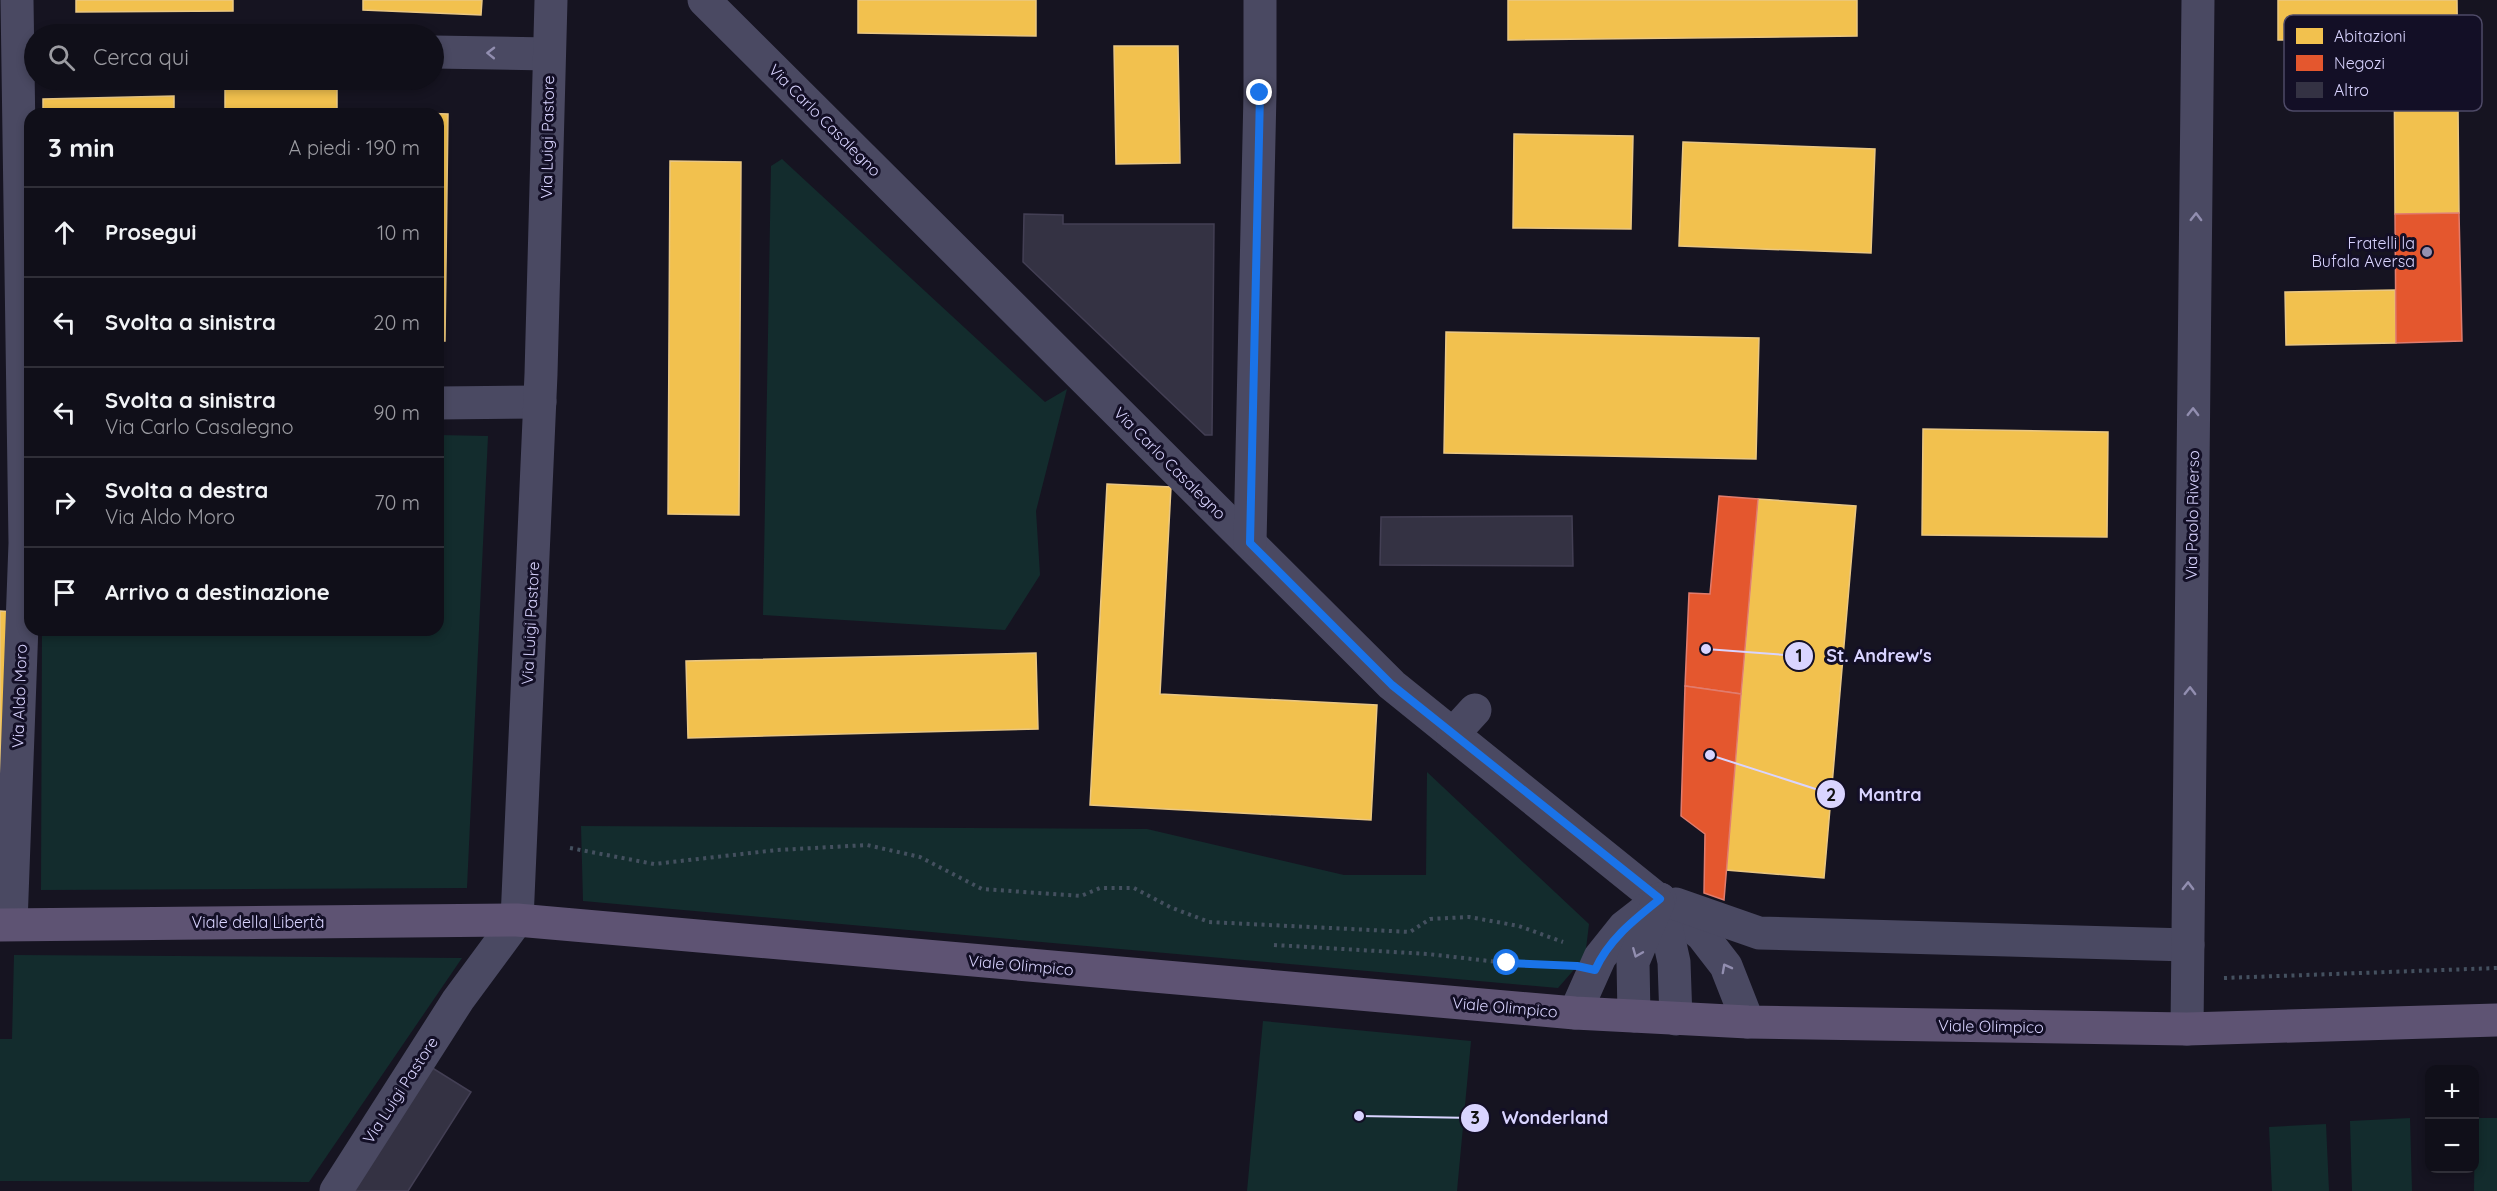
<!DOCTYPE html>
<html lang="it">
<meta charset="utf-8">
<style>
:root{--surface:#100f19;--page:#191822;--text:#f1f3f6;--muted:#9c9ca2;--line:#302f38}
body{margin:0;font-family:Quicksand,sans-serif;background:var(--page);color:var(--text)}
.controls{position:absolute;right:18px;bottom:18px;display:grid;overflow:hidden;border-radius:12px;box-shadow:0 3px 9px #0003}
.controls button{width:54px;height:54px;display:grid;place-items:center;padding:0;border:0;border-bottom:2px solid var(--line);background:var(--surface);color:var(--text);font:30px sans-serif}
.stop{position:absolute;width:18px;height:18px;margin:-14px;border:4px solid #1a73e8;border-radius:50%;background:#fff}
.stop.end{background:#1a73e8;border-color:#fff;box-shadow:0 2px 6px #0008}
.list{margin:0;padding:0;list-style:none}
h2{display:flex;justify-content:space-between;align-items:center;height:78px;margin:0;padding:0 24px;font-size:26px}
h2 small{font-size:20px;font-weight:400;color:var(--muted)}
.list li{display:grid;grid-template-columns:39px 1fr auto;gap:18px;align-items:center;box-sizing:border-box;height:90px;padding:0 24px;border-top:2px solid var(--line)}
.list b{display:block;font-size:22px;white-space:nowrap}
.list p{margin:0;font-size:20px;white-space:nowrap;color:var(--muted)}
.list em{font-size:20px;font-style:normal;color:var(--muted)}
.icon{flex:none;width:33px;height:33px;fill:none;stroke:currentColor;stroke-width:2;stroke-linecap:round;stroke-linejoin:round}
.map{position:relative;flex:none;width:2497px;height:1191px;overflow:hidden}
.search{position:absolute;background:var(--surface);box-shadow:0 3px 9px #0003;left:24px;top:24px;width:420px;height:66px;display:flex;align-items:center;gap:15px;box-sizing:border-box;padding:0 21px;border-radius:33px;color:var(--muted);font-size:22px}
.panel{position:absolute;background:var(--surface);box-shadow:0 3px 9px #0003;left:24px;top:108px;width:420px;height:528px;border-radius:18px}
.map>svg:first-child{display:block}
.green{fill:#132c2d}
.homes{fill:#f2c14e;stroke:#eac783;stroke-width:1.5}
.shops{fill:#e4572e;stroke:#e17c6d;stroke-width:1.5}
.building{fill:#343243;stroke:#433f54;stroke-width:1.5}
.lines{fill:none;stroke-linecap:round;stroke-linejoin:round}
.path{stroke:#44505f;stroke-width:4;stroke-dasharray:3 4.5;stroke-linecap:butt}
.minor{stroke:#4a4962;stroke-width:33}
.major{stroke:#5e5373;stroke-width:33}
.oneway{stroke:#928eb0}
.route{stroke:#1a73e8;stroke-width:8}
.poi-dot{fill:#9591b1;stroke:#130f26;stroke-width:2}
.labels{text-anchor:middle;dominant-baseline:central;stroke-width:6;stroke-linejoin:round;paint-order:stroke}
.street-label{font-size:16px;fill:#d9d4ff;stroke:#130f26}
.poi-label{font-size:16px;fill:#d9d4ff;stroke:#130f26;text-anchor:end}
.key{fill:#130f26;stroke:#4e4a67;stroke-width:1.5}
.key-label{font-size:16px;fill:#d9d4ff}
.leader{fill:none;stroke:#d9d4ff;stroke-width:2}
.callout-dot{fill:#d9d4ff;stroke:#130f26;stroke-width:2}
.mark-label{font-size:18px;text-anchor:middle;font-weight:bold;fill:#111}
.callout-label{font-size:18px;text-anchor:middle;font-weight:bold;fill:#d9d4ff;stroke:#130f26;stroke-width:6;stroke-linejoin:round;paint-order:stroke}
</style>
<div class="map">
<svg width="2497" height="1191" viewBox="0 0 2497 1191">
<rect width="100%" height="100%" fill="#161421"/>
<g class="green">
<polygon points="782,159 1045,402 1067,389 1036,511 1040,575 1005,630 763,615 771,166"/>
<polygon points="438,435 488,436 467,888 41,890 42,630 438,630"/>
<polygon points="1427,772 1589,924 1585,957 1558,988 583,901 581,826 1147,829 1344,875 1426,875"/>
<polygon points="14,955 462,958 309,1182 0,1181 0,1039 12,1039"/>
<polygon points="1263,1021 1471,1041 1457,1191 1247,1191"/>
<polygon points="2410,1118 2412,1191 2352,1191 2350,1121"/>
<polygon points="2475,1118 2497,1118 2497,1191 2474,1191"/>
<polygon points="2326,1124 2329,1191 2272,1191 2269,1127"/>
</g>
<g class="homes">
<polygon points="76,0 233,0 233,11 76,12"/>
<polygon points="363,0 482,0 481,15 363,10"/>
<polygon points="858,0 1036,0 1036,36 858,33"/>
<polygon points="1508,0 1857,0 1857,36 1508,40"/>
<polygon points="2278,0 2457,0 2459,213 2395,214 2394,39 2278,40"/>
<polygon points="1114,46 1178,46 1180,163 1116,164"/>
<rect x="225" y="80" width="112" height="34"/>
<polygon points="174,96 174,114 43,114 43,99"/>
<polygon points="388,112 448,114 445,341 438,341 438,114"/>
<polygon points="1514,134 1633,136 1631,229 1513,228"/>
<polygon points="1683,142 1875,149 1871,253 1679,246"/>
<polygon points="670,161 741,162 739,515 668,514"/>
<polygon points="2395,290 2396,343 2286,345 2285,292"/>
<polygon points="1446,332 1759,338 1756,459 1444,453"/>
<polygon points="1923,429 2108,432 2107,537 1922,535"/>
<polygon points="1107,484 1171,487 1160,694 1377,705 1371,820 1090,805"/>
<polygon points="1758,499 1856,506 1824,878 1726,870"/>
<polygon points="0,611 15,612 0,855"/>
<polygon points="1036,653 1038,729 688,738 686,661"/>
</g>
<g class="shops">
<polygon points="2459,213 2462,341 2396,343 2395,214"/>
<polygon points="1719,496 1758,499 1741,694 1685,686 1689,593 1710,594"/>
<polygon points="1685,686 1741,694 1724,900 1704,893 1705,834 1681,816"/>
</g>
<g class="building">
<polygon points="1024,214 1063,215 1063,224 1214,224 1212,435 1205,435 1023,262"/>
<polygon points="1572,516 1573,566 1380,565 1381,517"/>
<polygon points="426,1064 471,1092 408,1191 345,1191"/>
</g>
<g class="lines">
<g class="path">
<polyline points="570,848 654,864 777,850 867,845 920,857 982,889 1081,896 1100,888 1134,888 1170,907 1209,922 1410,932 1430,919 1469,917 1519,926 1563,942"/>
<polyline points="1274,945 1428,954 1507,963 1553,965"/>
<polyline points="2224,978 2497,968"/>
</g>
<g class="minor">
<polyline points="704,0 1392,685 1702,935 1726,966 1748,1022"/>
<polyline points="434,52 549,54"/>
<polyline points="438,403 540,402"/>
<polyline points="1250,543 1260,93 1260,0"/>
<polyline points="1453,734 1475,710"/>
<polyline points="1660,899 1674,962 1676,1019"/>
<polyline points="1676,904 1759,933 2188,945"/>
<polyline points="11,924 25,543 17,0"/>
<polyline points="1575,1013 1600,957 1624,927 1660,899"/>
<polyline points="1634,1016 1633,962 1658,903"/>
<polyline points="2187,1029 2198,0"/>
<polyline points="336,1191 458,1000 517,920 541,374 551,0"/>
</g>
<polyline class="major" points="0,925 517,920 1575,1013 1748,1022 2187,1029 2497,1020"/>
</g>
<defs><path id="oneway-chevron" d="M-2-3.5L2.5 0L-2 3.5" fill="none" stroke-width="1.6" stroke-linecap="round" stroke-linejoin="round" transform="scale(1.5)"/></defs>
<g class="oneway">
<use href="#oneway-chevron" transform="translate(491 53) rotate(-179)"/>
<use href="#oneway-chevron" transform="translate(2196 217) rotate(-89)"/>
<use href="#oneway-chevron" transform="translate(2193 412) rotate(-89)"/>
<use href="#oneway-chevron" transform="translate(2190 691) rotate(-89)"/>
<use href="#oneway-chevron" transform="translate(2188 886) rotate(-89)"/>
<use href="#oneway-chevron" transform="translate(1637 953) rotate(112)"/>
<use href="#oneway-chevron" transform="translate(1726 968) rotate(-118)"/>
</g>
<g class="lines">
<path class="route" d="M1260 93 1250 543 1392 685 1660 899C1634 920 1609 939 1595 970L1577 966 1507 963"/>
</g>
<circle class="poi-dot" cx="2427" cy="252" r="6"/>
<g class="labels">
<g class="street-label">
<text transform="translate(825 120) rotate(45)">Via Carlo Casalegno</text>
<text transform="translate(547 137) rotate(-89)">Via Luigi Pastore</text>
<text transform="translate(1170 463) rotate(45)">Via Carlo Casalegno</text>
<text transform="translate(2192 515) rotate(-89)">Via Paolo Riverso</text>
<text transform="translate(530 623) rotate(-87)">Via Luigi Pastore</text>
<text transform="translate(19 696) rotate(-88)">Via Aldo Moro</text>
<text x="258" y="922">Viale della Libertà</text>
<text transform="translate(1021 965) rotate(5)">Viale Olimpico</text>
<text transform="translate(1505 1007) rotate(5)">Viale Olimpico</text>
<text transform="translate(1991 1026) rotate(1)">Viale Olimpico</text>
<text transform="translate(400 1090) rotate(-57)">Via Luigi Pastore</text>
</g>
<g class="poi-label">
<text x="2415" y="243">Fratelli la<tspan x="2415" dy="18">Bufala Aversa</tspan></text>
</g>
</g>
<rect x="2284" y="15" width="198" height="96" rx="9" class="key"/>
<rect x="2296" y="28" width="27" height="16" fill="#f2c14e"/>
<rect x="2296" y="55" width="27" height="16" fill="#e4572e"/>
<rect x="2296" y="82" width="27" height="16" fill="#343243"/>
<g class="key-label">
<text x="2334" y="42">Abitazioni</text>
<text x="2334" y="69">Negozi</text>
<text x="2334" y="96">Altro</text>
</g>
<path class="leader" d="M1706 649L1799 656M1710 755L1831 794M1359 1116L1475 1118"/>
<g class="callout-dot">
<circle cx="1706" cy="649" r="6"/>
<circle cx="1710" cy="755" r="6"/>
<circle cx="1359" cy="1116" r="6"/>
<circle cx="1799" cy="656" r="15"/>
<circle cx="1831" cy="794" r="15"/>
<circle cx="1475" cy="1118" r="15"/>
</g>
<g class="mark-label">
<text x="1799" y="662">1</text>
<text x="1831" y="801">2</text>
<text x="1475" y="1124">3</text>
</g>
<g class="callout-label">
<text x="1879" y="662">St. Andrew's</text>
<text x="1890" y="801">Mantra</text>
<text x="1555" y="1124">Wonderland</text>
</g>
</svg>
<div class="controls">
<button>+</button>
<button>−</button>
</div>
<div class="stop" style="left:1507px;top:963px"></div>
<div class="stop end" style="left:1260px;top:93px"></div>
<div class="search"><svg class="icon" aria-label="search" viewBox="0 0 24 24"><circle cx="10" cy="10" r="6"/><path d="M15 15l6 6"/></svg>Cerca qui</div>
<section class="panel">
<h2>3 min<small>A piedi · 190 m</small></h2>
<ul class="list">
<li><svg class="icon" aria-label="ahead" viewBox="0 0 24 24"><path d="M12 20V5M6 11l6-6 6 6"/></svg><div><b>Prosegui</b></div><em>10 m</em></li>
<li><svg class="icon" aria-label="left" viewBox="0 0 24 24"><path d="M17 20v-9H6M10 6l-5 5 5 5"/></svg><div><b>Svolta a sinistra</b></div><em>20 m</em></li>
<li><svg class="icon" aria-label="left" viewBox="0 0 24 24"><path d="M17 20v-9H6M10 6l-5 5 5 5"/></svg><div><b>Svolta a sinistra</b><p>Via Carlo Casalegno</p></div><em>90 m</em></li>
<li><svg class="icon" aria-label="right" viewBox="0 0 24 24"><path d="M7 20v-9h11M14 6l5 5-5 5"/></svg><div><b>Svolta a destra</b><p>Via Aldo Moro</p></div><em>70 m</em></li>
<li><svg class="icon" aria-label="arrive" viewBox="0 0 24 24"><path d="M6 21V4h12l-3 4 3 4H6"/></svg><div><b>Arrivo a destinazione</b></div></li>
</ul>
</section>
</div>
